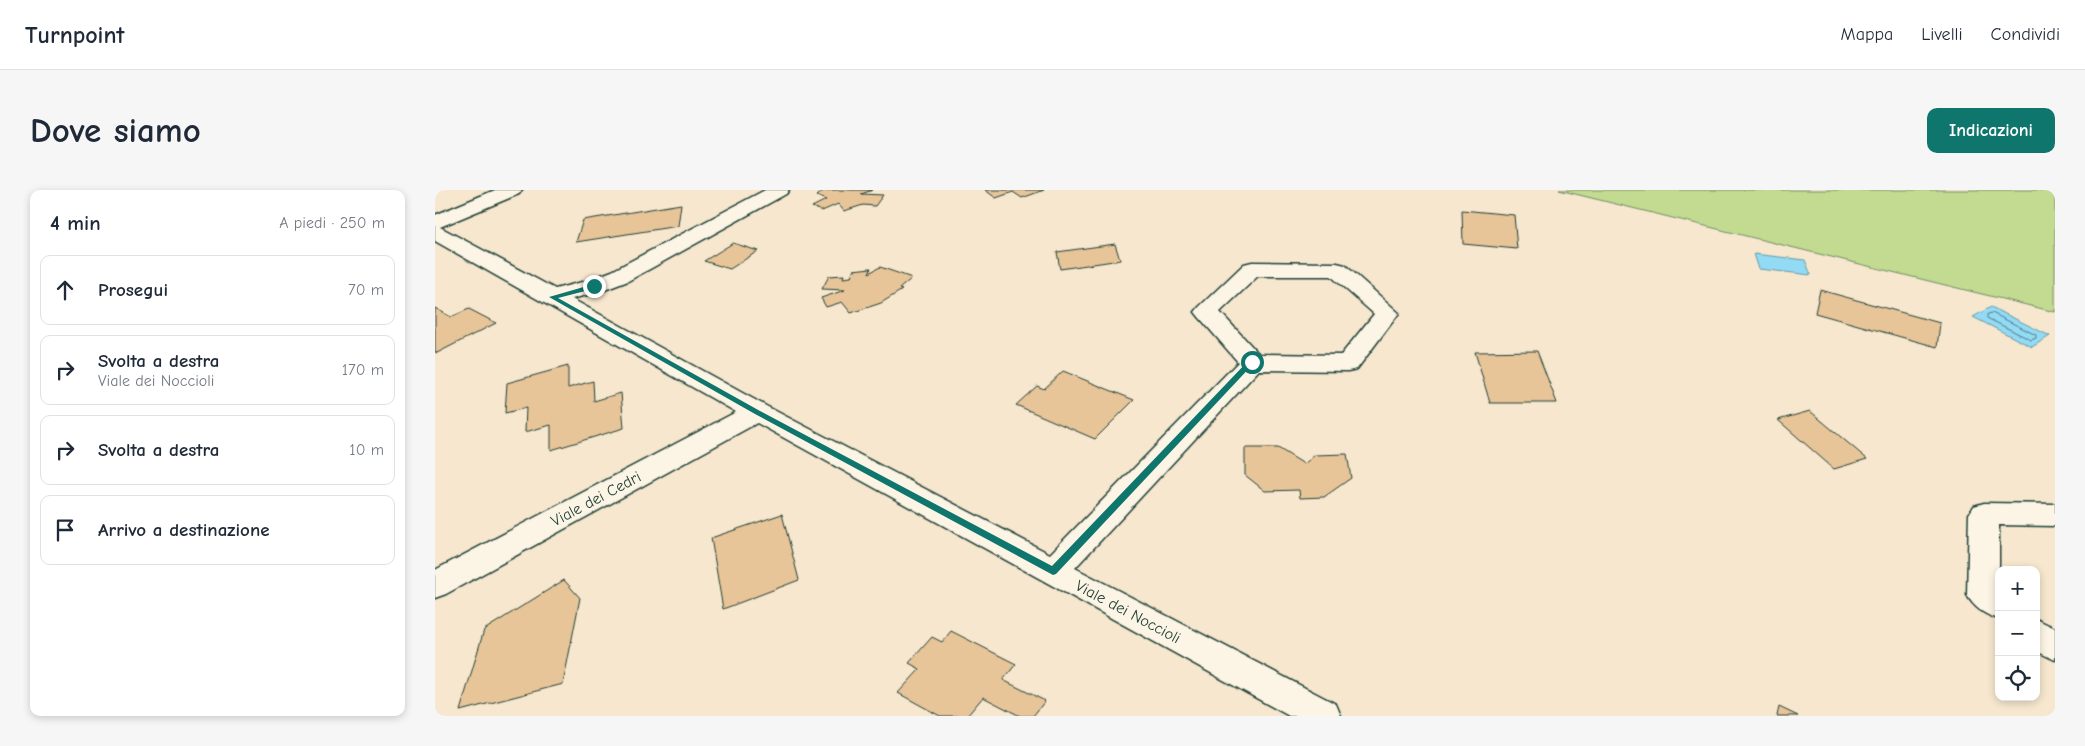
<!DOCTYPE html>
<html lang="it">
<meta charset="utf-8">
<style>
:root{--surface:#fff;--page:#f6f6f7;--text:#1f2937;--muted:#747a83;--line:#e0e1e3;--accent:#0f766e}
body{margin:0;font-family:"Comic Neue",sans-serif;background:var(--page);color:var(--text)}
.controls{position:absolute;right:15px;bottom:15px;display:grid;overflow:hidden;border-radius:10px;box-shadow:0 2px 8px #0003}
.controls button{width:45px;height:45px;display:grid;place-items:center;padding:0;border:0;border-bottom:1px solid var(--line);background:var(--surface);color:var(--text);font:25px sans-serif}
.stop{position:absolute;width:15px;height:15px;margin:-11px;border:4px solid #0f766e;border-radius:50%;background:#fff}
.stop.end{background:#0f766e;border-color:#fff;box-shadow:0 1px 5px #0008}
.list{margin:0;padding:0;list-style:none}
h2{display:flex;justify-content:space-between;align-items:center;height:65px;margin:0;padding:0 20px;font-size:21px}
h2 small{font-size:16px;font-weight:400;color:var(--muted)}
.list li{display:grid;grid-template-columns:32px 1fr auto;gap:15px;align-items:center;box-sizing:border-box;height:70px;margin:0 10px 10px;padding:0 10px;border:1px solid var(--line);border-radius:10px}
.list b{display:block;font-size:19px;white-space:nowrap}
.list p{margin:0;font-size:16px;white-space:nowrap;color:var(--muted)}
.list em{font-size:16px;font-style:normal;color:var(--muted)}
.icon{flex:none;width:28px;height:28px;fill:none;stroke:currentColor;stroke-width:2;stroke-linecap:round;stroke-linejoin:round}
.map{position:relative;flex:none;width:1620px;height:526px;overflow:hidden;border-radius:10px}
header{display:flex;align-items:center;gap:30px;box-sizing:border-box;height:70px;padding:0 25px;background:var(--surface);border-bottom:1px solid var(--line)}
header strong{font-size:24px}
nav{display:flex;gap:28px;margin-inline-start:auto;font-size:18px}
.intro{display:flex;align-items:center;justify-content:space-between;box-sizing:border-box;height:120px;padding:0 30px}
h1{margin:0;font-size:35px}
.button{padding:12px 22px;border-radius:10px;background:var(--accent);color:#fff;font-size:18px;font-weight:700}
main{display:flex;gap:30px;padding:0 30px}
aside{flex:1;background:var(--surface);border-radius:10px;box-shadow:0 2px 8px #0003}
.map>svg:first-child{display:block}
.green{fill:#c2db91;stroke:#708c62}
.water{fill:#93daf4;stroke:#659ba7}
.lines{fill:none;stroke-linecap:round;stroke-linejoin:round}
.shore{stroke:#4d7c81;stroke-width:1}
.building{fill:#e8c599;stroke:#1f3d34}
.street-casing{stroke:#1f3d34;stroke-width:3}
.street{fill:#fcf5e5;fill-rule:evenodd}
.route{fill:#0f766e}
.labels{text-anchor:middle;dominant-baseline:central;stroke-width:5;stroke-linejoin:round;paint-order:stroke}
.street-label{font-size:16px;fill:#1f3d34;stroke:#fcf5e5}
</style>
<header>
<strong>Turnpoint</strong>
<nav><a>Mappa</a><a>Livelli</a><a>Condividi</a></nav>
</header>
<div class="intro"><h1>Dove siamo</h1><a class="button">Indicazioni</a></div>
<main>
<aside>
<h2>4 min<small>A piedi · 250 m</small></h2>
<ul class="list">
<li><svg class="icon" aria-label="ahead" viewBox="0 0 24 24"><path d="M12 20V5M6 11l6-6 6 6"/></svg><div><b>Prosegui</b></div><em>70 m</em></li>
<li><svg class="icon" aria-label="right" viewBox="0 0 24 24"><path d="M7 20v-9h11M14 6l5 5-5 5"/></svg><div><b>Svolta a destra</b><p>Viale dei Noccioli</p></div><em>170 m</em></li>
<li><svg class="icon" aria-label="right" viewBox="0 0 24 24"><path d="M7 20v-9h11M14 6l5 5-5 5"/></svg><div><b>Svolta a destra</b></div><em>10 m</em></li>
<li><svg class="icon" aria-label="arrive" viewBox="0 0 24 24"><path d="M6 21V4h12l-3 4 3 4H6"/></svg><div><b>Arrivo a destinazione</b></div></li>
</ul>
</aside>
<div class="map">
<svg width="1620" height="526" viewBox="0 0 1620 526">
<rect width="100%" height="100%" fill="#f6e7ce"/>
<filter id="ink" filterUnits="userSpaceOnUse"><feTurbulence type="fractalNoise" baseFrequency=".02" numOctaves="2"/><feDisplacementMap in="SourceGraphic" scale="10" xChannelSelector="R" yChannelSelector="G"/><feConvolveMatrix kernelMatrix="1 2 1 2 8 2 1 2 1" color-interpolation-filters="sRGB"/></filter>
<g filter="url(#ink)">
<polygon class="green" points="1124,0 1620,0 1620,122"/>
<g class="water">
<polygon points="1319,64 1370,70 1376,85 1324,79"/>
<polygon points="1556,117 1615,146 1597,157 1538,127"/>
</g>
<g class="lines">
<polygon class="shore" points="1557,123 1601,145 1601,148 1596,150 1552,128 1552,125"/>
</g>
<g class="building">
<polygon points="397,0 438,0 426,4 448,5 440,16 428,15 409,21 403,14 387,21 377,17 391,10 382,6 388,1"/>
<polygon points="550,0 609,0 587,8 578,2 561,8"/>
<polygon points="246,14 243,36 141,52 148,30"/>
<polygon points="1027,20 1079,25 1082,59 1028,54"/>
<polygon points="298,53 323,61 295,79 269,71"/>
<polygon points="680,54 685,70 625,79 622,62"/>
<polygon points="445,77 477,88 464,99 467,100 446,113 416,123 407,112 391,117 386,108 410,100 387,99 394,86 409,85 408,88 416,87 418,80 436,78 434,83"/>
<polygon points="1385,100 1505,133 1502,157 1380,123"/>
<polygon points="0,118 16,127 34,119 61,133 2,163 0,162"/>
<polygon points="1102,161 1122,213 1055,213 1040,162"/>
<polygon points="133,176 133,198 158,191 159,211 186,203 189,238 116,260 116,235 90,242 91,218 70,223 72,193"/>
<polygon points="628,181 699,210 660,249 581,215 602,196 609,199"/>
<polygon points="1375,221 1432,269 1399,279 1343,230"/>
<polygon points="810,258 843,258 869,274 880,265 912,264 916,288 889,307 865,308 864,300 830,301 810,285"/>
<polygon points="347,324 364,390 288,419 276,348"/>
<polygon points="129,390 145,408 128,494 25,521 49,440"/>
<polygon points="516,441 581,474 568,490 610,511 598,526 585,526 548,507 532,526 505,526 463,503 485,479 474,473 497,447 507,452"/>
<polygon points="1344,517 1363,526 1342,526"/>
</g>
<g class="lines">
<g class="street-casing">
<g id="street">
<path d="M60 0H87L84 4 5 37 120 99 151 91 177 81 330 0H354L351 4 193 91 167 101 137 109 331 216 615 364 803 172 764 127 760 122 764 117 809 74 817 72 902 73 910 75 964 123 922 179 913 181 824 180 640 378 901 514 906 526H854L322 233 11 404 0 408V380L301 222 0 51V25ZM823 86H896L939 124 906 165 824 164 785 122Z"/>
<path d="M1549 313 1620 314V336L1564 335V429C1550 425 1539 418 1532 405L1534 324 1539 316Z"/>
<polygon points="1601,429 1620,438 1620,470 1601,461"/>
</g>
</g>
<use href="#street" class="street"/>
</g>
</g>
<polygon class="route" points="159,94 163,96 162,98 123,108 325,221 617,376 814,170 820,172 621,384 618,385 320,224 114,107"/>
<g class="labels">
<g class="street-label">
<text transform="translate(161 309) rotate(-28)">Viale dei Cedri</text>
<text transform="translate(693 422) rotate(28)">Viale dei Noccioli</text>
</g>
</g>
</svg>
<div class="controls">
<button>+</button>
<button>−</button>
<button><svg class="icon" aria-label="locate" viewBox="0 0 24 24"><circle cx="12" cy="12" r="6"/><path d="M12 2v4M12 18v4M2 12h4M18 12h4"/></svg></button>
</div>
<div class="stop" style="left:817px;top:172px"></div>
<div class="stop end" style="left:159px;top:96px"></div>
</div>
</main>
